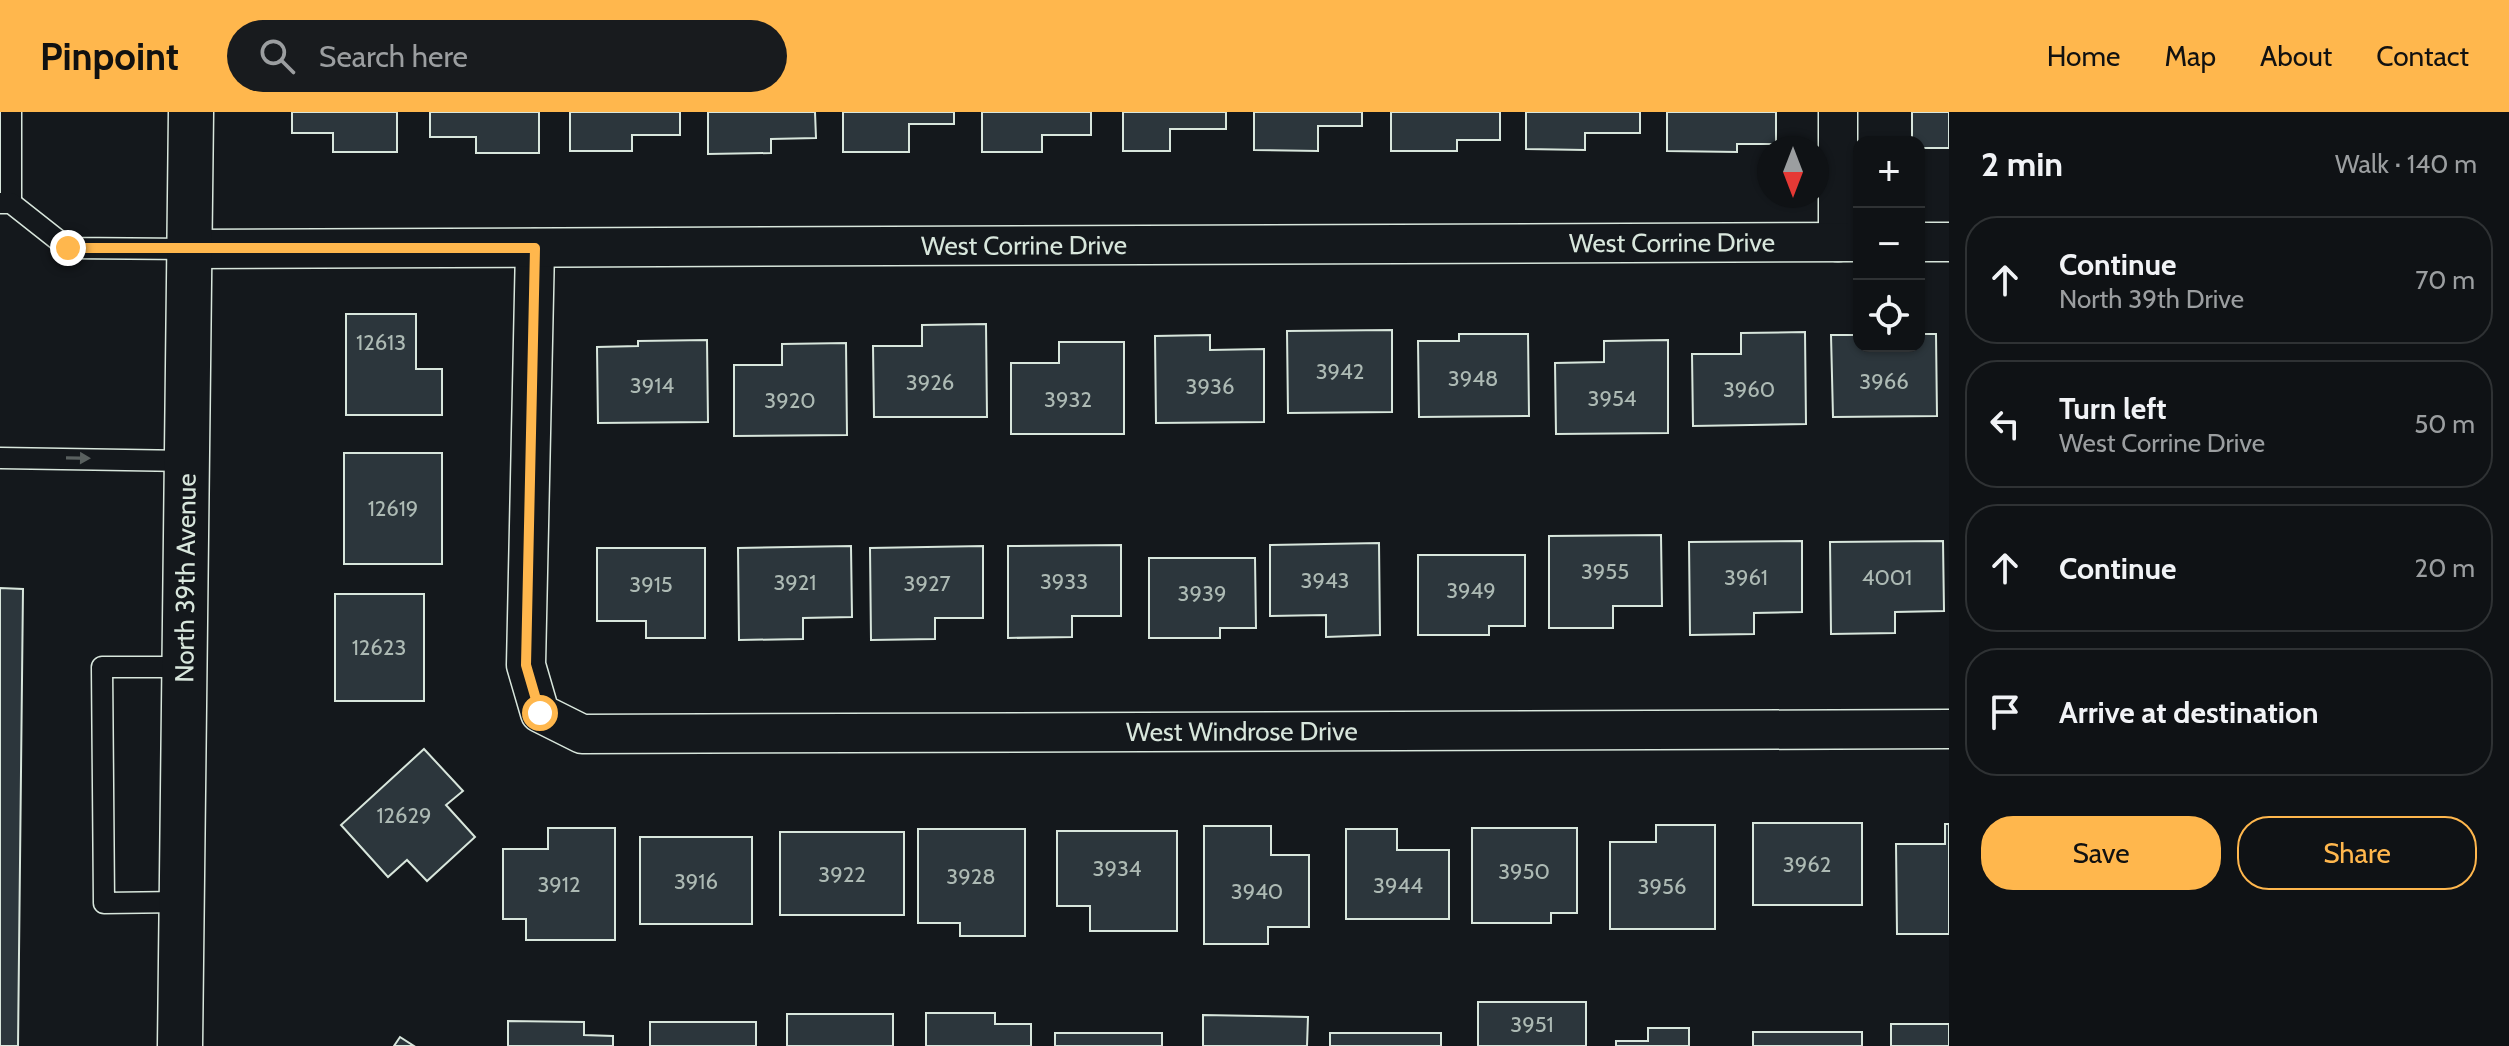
<!DOCTYPE html>
<meta charset="utf-8">
<style>
:root{--surface:#0f1215;--page:#181b1e;--text:#f1f3f6;--muted:#9b9ea0;--line:#2f3234;--accent:#ffb74d}
body{margin:0;font-family:Cabin,sans-serif;background:var(--page);color:var(--text)}
.controls{position:absolute;right:24px;top:24px;display:grid;overflow:hidden;border-radius:16px;box-shadow:0 2px 6px #0004}
.controls button{width:72px;height:72px;display:grid;place-items:center;padding:0;border:0;border-bottom:2px solid var(--line);background:var(--surface);color:var(--text);font:40px sans-serif}
.compass{position:absolute;left:1757px;top:24px;width:72px;height:72px;border-radius:50%;background:var(--surface);box-shadow:0 2px 6px #0004;rotate:180deg}
.stop{position:absolute;width:24px;height:24px;margin:-18px;border:6px solid #ffb74d;border-radius:50%;background:#fff}
.stop.end{background:#ffb74d;border-color:#fff;box-shadow:0 2px 8px #0008}
.list{margin:0;padding:0;list-style:none}
h2{display:flex;justify-content:space-between;align-items:center;height:104px;margin:0;padding:0 32px;font-size:34px}
h2 small{font-size:26px;font-weight:400;color:var(--muted)}
.list li{display:grid;grid-template-columns:52px 1fr auto;gap:24px;align-items:center;box-sizing:border-box;height:128px;margin:0 16px 16px;padding:0 16px;border:2px solid var(--line);border-radius:32px}
.list b{display:block;font-size:30px;white-space:nowrap}
.list p{margin:0;font-size:26px;white-space:nowrap;color:var(--muted)}
.list em{font-size:26px;font-style:normal;color:var(--muted)}
.actions{display:flex;gap:16px;padding:24px 32px}
.actions a{flex:1;padding:18px 0;border:2px solid var(--accent);border-radius:32px;text-align:center;font-size:28px;color:var(--accent)}
.actions .main{background:var(--accent);color:#111}
.icon{flex:none;width:44px;height:44px;fill:none;stroke:currentColor;stroke-width:2;stroke-linecap:round;stroke-linejoin:round}
.map{position:relative;flex:none;width:1949px;height:934px;overflow:hidden}
header{display:flex;align-items:center;gap:48px;box-sizing:border-box;height:112px;padding:0 40px;background:var(--accent);color:#111}
header strong{font-size:38px}
nav{display:flex;gap:44px;margin-inline-start:auto;font-size:28px}
.search{width:560px;height:72px;background:var(--page);display:flex;align-items:center;gap:20px;box-sizing:border-box;padding:0 28px;border-radius:44px;color:var(--muted);font-size:30px}
main{display:flex}
aside{flex:1;background:var(--surface)}
.map>svg:first-child{display:block}
.building{fill:#2c363c;stroke:#d8e6dc;stroke-width:2}
.lines{fill:none;stroke-linecap:round;stroke-linejoin:round}
.lane-casing{stroke:#d8e6dc;stroke-width:23}
.street-casing{stroke:#d8e6dc;stroke-width:41}
.secondary-casing{stroke:#d8e6dc;stroke-width:47}
.lane{stroke:#14181c;stroke-width:20}
.street{stroke:#14181c;stroke-width:38}
.secondary{stroke:#14181c;stroke-width:44}
.oneway{fill:#59605f}
.route{stroke:#ffb74d;stroke-width:10}
.labels{text-anchor:middle;dominant-baseline:central;stroke-width:6;stroke-linejoin:round;paint-order:stroke}
.number-label{font-size:22px;fill:#adbab4}
.street-label{font-size:26px;fill:#d8e6dc;stroke:#14181c}
</style>
<header>
<strong>Pinpoint</strong>
<div class="search"><svg class="icon" aria-label="search" viewBox="0 0 24 24"><circle cx="10" cy="10" r="6"/><path d="M15 15l6 6"/></svg>Search here</div>
<nav><a>Home</a><a>Map</a><a>About</a><a>Contact</a></nav>
</header>
<main>
<div class="map">
<svg width="1949" height="934" viewBox="0 0 1949 934">
<rect width="100%" height="100%" fill="#14181c"/>
<g class="building">
<polygon points="292,0 397,0 397,40 333,40 333,21 292,21"/>
<polygon points="430,0 539,0 539,41 476,41 476,25 430,25"/>
<polygon points="570,0 680,0 680,23 632,23 632,39 570,39"/>
<polygon points="708,0 815,0 816,26 771,27 771,41 708,42"/>
<polygon points="843,0 954,0 954,12 909,12 909,40 843,40"/>
<polygon points="982,0 1091,0 1091,23 1042,23 1042,40 982,40"/>
<polygon points="1123,0 1226,0 1226,17 1170,17 1170,39 1123,39"/>
<polygon points="1254,0 1362,0 1362,14 1318,14 1318,39 1254,38"/>
<polygon points="1391,0 1500,0 1500,28 1457,28 1457,39 1391,39"/>
<polygon points="1526,0 1640,0 1640,21 1585,21 1585,38 1526,37"/>
<polygon points="1667,0 1776,0 1776,32 1737,32 1737,40 1667,39"/>
<polygon points="1912,0 1949,0 1949,36 1919,36 1919,30 1912,30"/>
<polygon points="346,202 416,202 416,257 442,257 442,303 346,303"/>
<polygon points="986,212 987,305 874,305 873,234 922,234 922,213"/>
<polygon points="1392,218 1392,300 1288,301 1287,219"/>
<polygon points="1805,220 1806,312 1693,314 1692,242 1741,242 1741,221"/>
<polygon points="1459,222 1528,222 1529,304 1419,305 1418,229 1459,229"/>
<polygon points="1919,222 1936,222 1937,304 1833,305 1831,223 1859,223 1859,234 1919,234"/>
<polygon points="1210,223 1210,238 1264,237 1264,310 1156,311 1155,224"/>
<polygon points="707,228 708,310 598,311 597,235 638,234 638,229"/>
<polygon points="1668,228 1668,321 1556,322 1555,251 1604,250 1604,229"/>
<polygon points="1059,230 1124,230 1124,322 1011,322 1011,251 1059,251"/>
<polygon points="846,231 847,323 734,324 734,253 782,253 782,232"/>
<rect x="344" y="341" width="98" height="111"/>
<polygon points="1661,423 1662,494 1613,494 1613,516 1549,516 1549,424"/>
<polygon points="1802,429 1802,500 1754,501 1754,522 1690,523 1689,430"/>
<polygon points="1943,429 1944,499 1895,500 1895,521 1831,522 1830,430"/>
<polygon points="1379,431 1380,523 1326,525 1326,503 1270,504 1270,433"/>
<polygon points="1121,433 1121,504 1072,504 1072,525 1008,526 1008,434"/>
<polygon points="851,434 852,505 803,506 803,527 739,528 738,436"/>
<polygon points="983,434 983,506 935,506 935,527 871,528 870,436"/>
<polygon points="597,436 705,436 705,526 646,526 646,509 597,509"/>
<polygon points="1418,443 1525,443 1525,514 1489,514 1489,523 1418,523"/>
<polygon points="1149,446 1255,446 1256,516 1220,516 1220,526 1149,526"/>
<polygon points="0,476 23,477 18,934 0,934"/>
<rect x="335" y="482" width="89" height="107"/>
<polygon points="424,637 463,679 446,693 475,725 427,769 407,748 388,765 341,713"/>
<rect x="1753" y="711" width="109" height="82"/>
<polygon points="1945,712 1949,712 1949,822 1897,822 1896,732 1945,732"/>
<polygon points="1656,713 1715,713 1715,817 1610,817 1610,730 1656,730"/>
<polygon points="1204,714 1271,714 1271,743 1309,743 1309,815 1268,815 1268,832 1204,832"/>
<polygon points="548,716 615,716 615,828 526,828 526,807 503,807 503,737 548,737"/>
<polygon points="1472,716 1577,716 1577,801 1551,801 1551,811 1472,811"/>
<polygon points="918,717 1025,717 1025,824 960,824 960,811 918,811"/>
<polygon points="1346,717 1397,717 1397,738 1449,738 1449,807 1346,807"/>
<polygon points="1057,719 1177,719 1177,819 1090,819 1090,794 1057,794"/>
<rect x="780" y="720" width="124" height="83"/>
<rect x="640" y="725" width="112" height="87"/>
<rect x="1478" y="890" width="108" height="44"/>
<polygon points="926,901 995,901 995,912 1031,912 1031,934 926,934"/>
<rect x="787" y="902" width="106" height="32"/>
<polygon points="1203,903 1308,905 1307,934 1203,934"/>
<polygon points="508,909 584,910 584,923 613,924 613,934 508,934"/>
<rect x="650" y="910" width="106" height="24"/>
<rect x="1891" y="912" width="58" height="22"/>
<polygon points="1648,916 1689,916 1689,934 1616,934 1616,929 1648,929"/>
<rect x="1753" y="920" width="109" height="14"/>
<rect x="1055" y="921" width="107" height="13"/>
<rect x="1330" y="921" width="111" height="13"/>
<polygon points="400,925 414,934 394,934"/>
</g>
<g class="lines">
<g class="lane-casing">
<g id="lane">
<polyline points="11,0 11,91"/>
<polyline points="0,91 11,91 68,136 190,137"/>
<polyline points="0,346 188,349"/>
<polyline points="181,790 104,791 102,555 184,555"/>
</g>
</g>
<g class="street-casing">
<g id="street">
<polyline points="1838,0 1838,130"/>
<polyline points="1919,130 1949,130"/>
<path id="s1" d="M535 136 526 553 540 601 582 622 1949 617"/>
<path id="s2" d="M190 137 1859 130"/>
</g>
</g>
<g class="secondary-casing">
<g id="secondary">
<path id="s3" d="M180 934 191 0"/>
</g>
</g>
<use href="#lane" class="lane"/>
<use href="#street" class="street"/>
<use href="#secondary" class="secondary"/>
</g>
<defs><path id="oneway-solid" d="M-6-.8H1V-3.2L6.5 0L1 3.2V.8H-6Z" transform="scale(2)"/></defs>
<use class="oneway" href="#oneway-solid" transform="translate(78 346) rotate(1)"/>
<g class="lines">
<polyline class="route" points="68,136 535,136 526,553 540,601"/>
</g>
<g class="labels">
<g class="number-label">
<text x="381" y="230">12613</text>
<text x="1340" y="259">3942</text>
<text x="1473" y="266">3948</text>
<text x="1884" y="269">3966</text>
<text x="930" y="270">3926</text>
<text x="652" y="273">3914</text>
<text x="1210" y="274">3936</text>
<text x="1749" y="277">3960</text>
<text x="1612" y="286">3954</text>
<text x="1068" y="287">3932</text>
<text x="790" y="288">3920</text>
<text x="393" y="396">12619</text>
<text x="1605" y="459">3955</text>
<text x="1746" y="465">3961</text>
<text x="1887" y="465">4001</text>
<text x="1325" y="468">3943</text>
<text x="1064" y="469">3933</text>
<text x="795" y="470">3921</text>
<text x="927" y="471">3927</text>
<text x="651" y="472">3915</text>
<text x="1471" y="478">3949</text>
<text x="1202" y="481">3939</text>
<text x="379" y="535">12623</text>
<text x="404" y="703">12629</text>
<text x="1807" y="752">3962</text>
<text x="1117" y="756">3934</text>
<text x="1524" y="759">3950</text>
<text x="842" y="762">3922</text>
<text x="971" y="764">3928</text>
<text x="696" y="769">3916</text>
<text x="559" y="772">3912</text>
<text x="1398" y="773">3944</text>
<text x="1662" y="774">3956</text>
<text x="1257" y="779">3940</text>
<text x="1532" y="912">3951</text>
</g>
<g class="street-label">
<text stroke="none"><textPath href="#s2" startOffset="1482">West Corrine Drive</textPath></text>
<text stroke="none"><textPath href="#s2" startOffset="834">West Corrine Drive</textPath></text>
<text stroke="none"><textPath href="#s3" startOffset="468">North 39th Avenue</textPath></text>
<text stroke="none"><textPath href="#s1" startOffset="1174">West Windrose Drive</textPath></text>
</g>
</g>
</svg>
<div class="controls">
<button>+</button>
<button>−</button>
<button><svg class="icon" aria-label="locate" viewBox="0 0 24 24"><circle cx="12" cy="12" r="6"/><path d="M12 2v4M12 18v4M2 12h4M18 12h4"/></svg></button>
</div>
<svg class="compass" viewBox="-18 -18 36 36"><path d="M0-13l5 13h-10z" fill="#e53935"/><path d="M0 13l5-13h-10z" fill="#9b9ea0"/></svg>
<div class="stop" style="left:540px;top:601px"></div>
<div class="stop end" style="left:68px;top:136px"></div>
</div>
<aside>
<h2>2 min<small>Walk · 140 m</small></h2>
<ul class="list">
<li><svg class="icon" aria-label="ahead" viewBox="0 0 24 24"><path d="M12 20V5M6 11l6-6 6 6"/></svg><div><b>Continue</b><p>North 39th Drive</p></div><em>70 m</em></li>
<li><svg class="icon" aria-label="left" viewBox="0 0 24 24"><path d="M17 20v-9H6M10 6l-5 5 5 5"/></svg><div><b>Turn left</b><p>West Corrine Drive</p></div><em>50 m</em></li>
<li><svg class="icon" aria-label="ahead" viewBox="0 0 24 24"><path d="M12 20V5M6 11l6-6 6 6"/></svg><div><b>Continue</b></div><em>20 m</em></li>
<li><svg class="icon" aria-label="arrive" viewBox="0 0 24 24"><path d="M6 21V4h12l-3 4 3 4H6"/></svg><div><b>Arrive at destination</b></div></li>
</ul>
<div class="actions"><a class="main">Save</a><a>Share</a></div>
</aside>
</main>
